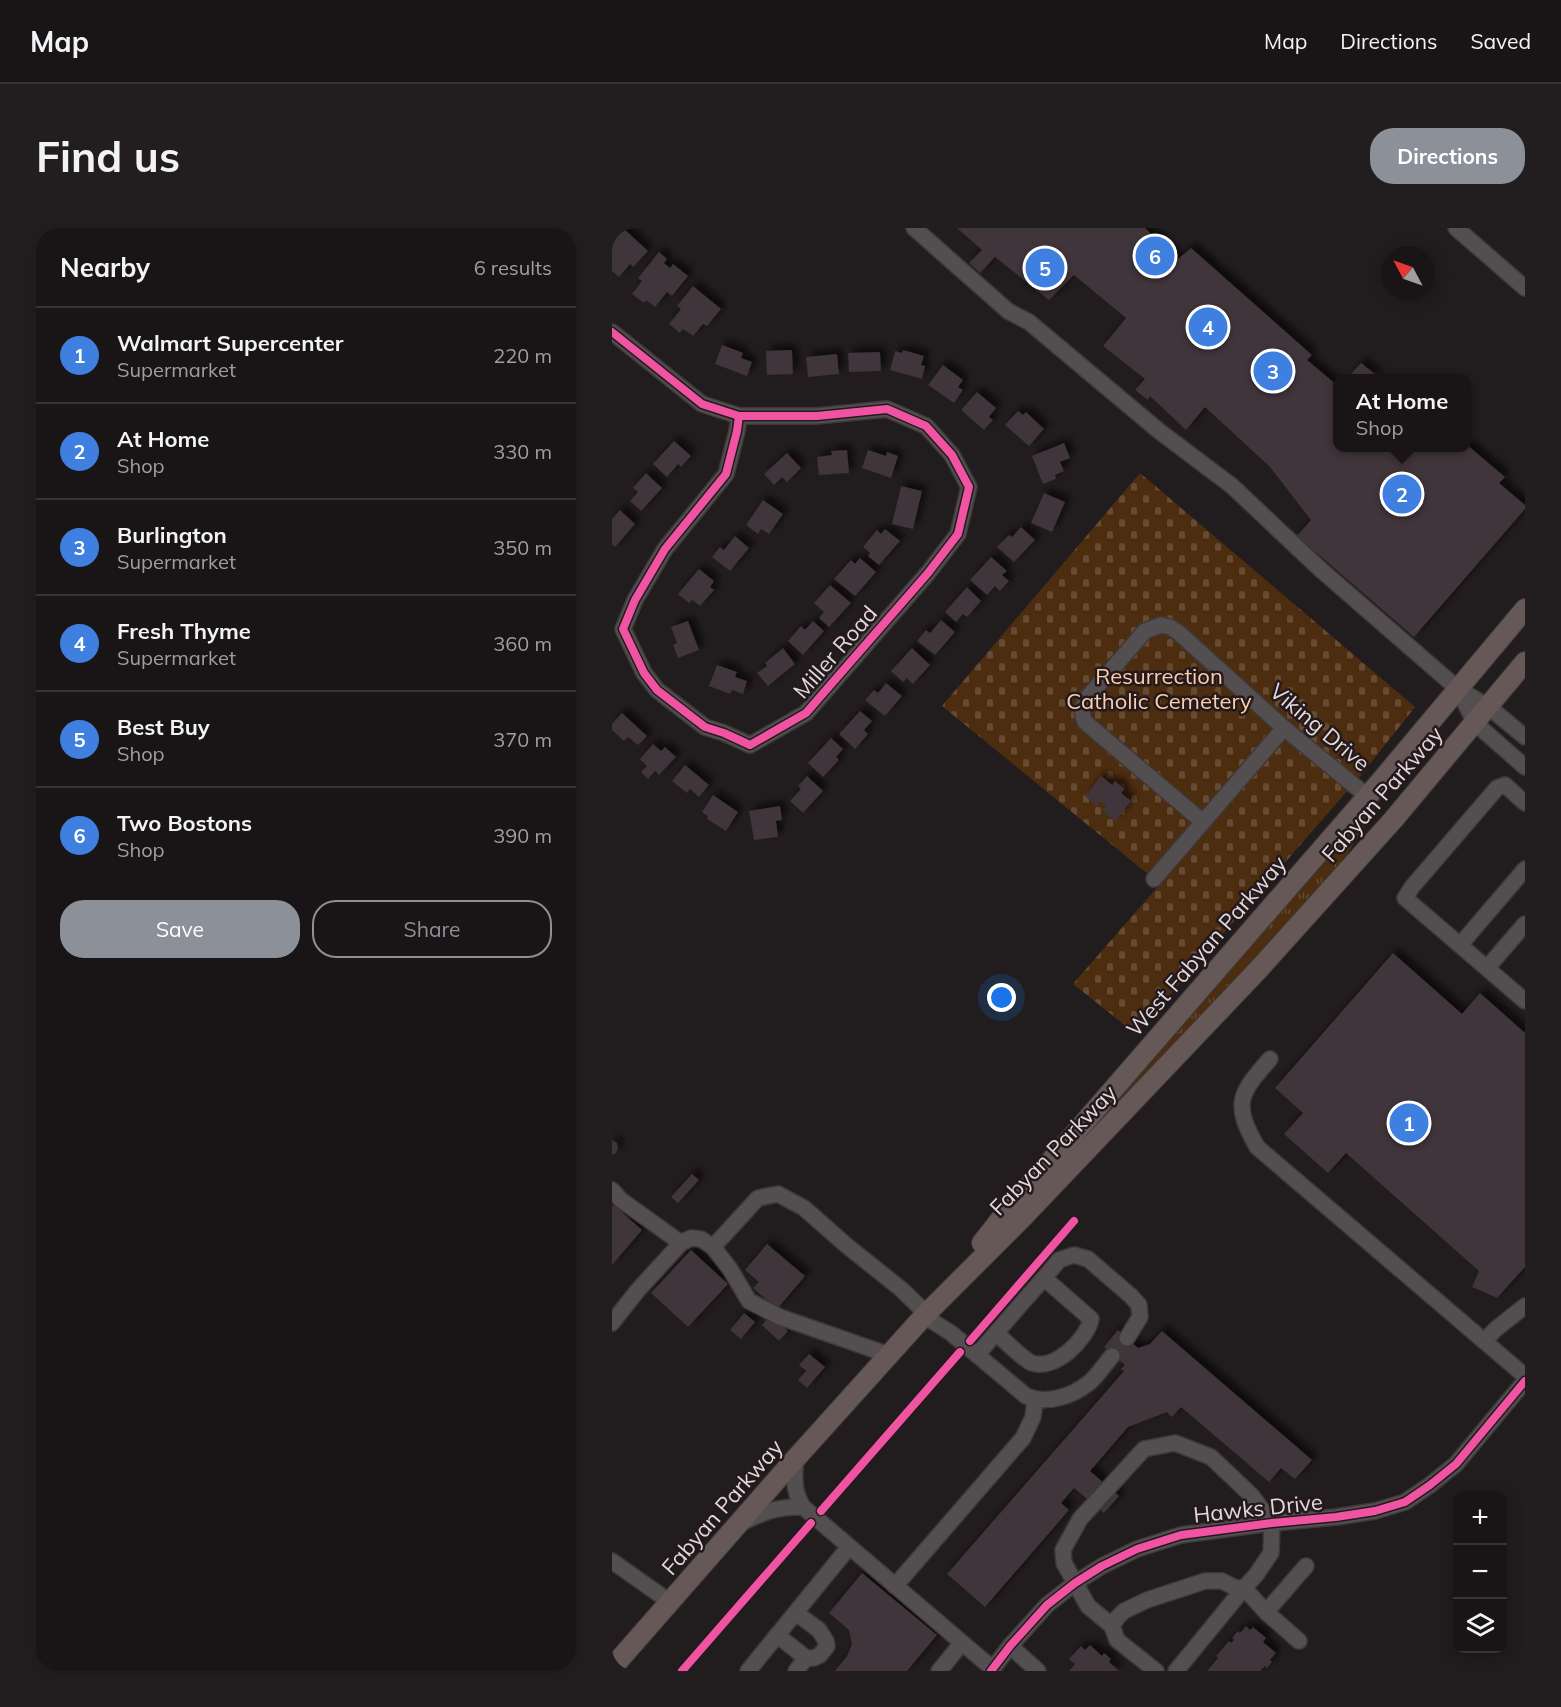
<!DOCTYPE html>
<meta charset="utf-8">
<style>
:root{--surface:#191516;--page:#221e1f;--text:#f1f3f6;--muted:#9f9fa1;--line:#373435;--accent:#8c9099}
body{margin:0;font-family:Mulish,sans-serif;background:var(--page);color:var(--text)}
.controls{position:absolute;right:18px;bottom:18px;display:grid;overflow:hidden;border-radius:12px;box-shadow:0 3px 15px #0003}
.controls button{width:54px;height:54px;display:grid;place-items:center;padding:0;border:0;border-bottom:2px solid var(--line);background:var(--surface);color:var(--text);font:30px sans-serif}
.compass{position:absolute;left:769px;top:18px;width:54px;height:54px;border-radius:50%;background:var(--surface);box-shadow:0 3px 15px #0003;rotate:311deg}
.you{position:absolute;left:390px;top:770px;width:21px;height:21px;margin:-15px;border:4px solid #fff;border-radius:50%;background:#1a73e8;box-shadow:0 0 0 9px #1a73e833}
.badge{display:grid;place-items:center;width:39px;height:39px;border-radius:50%;background:var(--accent);color:#fff;font-size:20px;font-weight:700}
.pin{position:absolute;translate:-50% -50%;border:3px solid #fff;box-shadow:0 2px 6px #0006}
.popup{position:absolute;left:721px;top:146px;width:138px;height:78px;box-sizing:border-box;display:grid;place-content:center;border-radius:12px;background:var(--surface);filter:drop-shadow(0 2px 4px #0005);font-size:20px;white-space:nowrap;color:var(--muted)}
.popup b{font-size:22px;color:var(--text)}
.popup::after{content:'';position:absolute;left:50%;top:100%;margin-left:-12px;border:12px solid transparent;border-top-color:var(--surface)}
.list{margin:0;padding:0;list-style:none}
h2{display:flex;justify-content:space-between;align-items:center;height:78px;margin:0;padding:0 24px;font-size:26px}
h2 small{font-size:20px;font-weight:400;color:var(--muted)}
.list li{display:grid;grid-template-columns:39px 1fr auto;gap:18px;align-items:center;box-sizing:border-box;height:96px;padding:0 24px;border-top:2px solid var(--line)}
.list b{display:block;font-size:22px;white-space:nowrap}
.list p{margin:0;font-size:20px;white-space:nowrap;color:var(--muted)}
.list em{font-size:20px;font-style:normal;color:var(--muted)}
.actions{display:flex;gap:12px;padding:18px 24px}
.actions a{flex:1;padding:14px 0;border:2px solid var(--accent);border-radius:24px;text-align:center;font-size:21px;color:var(--accent)}
.actions .main{background:var(--accent);color:#fff}
.icon{flex:none;width:33px;height:33px;fill:none;stroke:currentColor;stroke-width:2;stroke-linecap:round;stroke-linejoin:round}
.map{position:relative;flex:none;width:913px;height:1443px;overflow:hidden;border-radius:24px}
header{display:flex;align-items:center;gap:36px;box-sizing:border-box;height:84px;padding:0 30px;background:var(--surface);border-bottom:2px solid var(--line)}
header strong{font-size:28px}
nav{display:flex;gap:33px;margin-inline-start:auto;font-size:21px}
.intro{display:flex;align-items:center;justify-content:space-between;box-sizing:border-box;height:144px;padding:0 36px}
h1{margin:0;font-size:42px}
.button{padding:15px 27px;border-radius:24px;background:var(--accent);color:#fff;font-size:21px;font-weight:700}
main{display:flex;gap:36px;padding:0 36px}
aside{flex:1;background:var(--surface);border-radius:24px;box-shadow:0 3px 15px #0003}
.map>svg:first-child{display:block}
.grass{fill:url(#grass-tufts)}
.cemetery{fill:url(#cemetery-stones)}
.building{fill:#3f343a;filter:url(#shadow)}
.lines{fill:none;stroke-linecap:round;stroke-linejoin:round}
.minor-tunnel{stroke:#3e383a;stroke-width:15;stroke-dasharray:15 8;stroke-linecap:butt}
.minor-casing{stroke:#3d3939;stroke-width:18}
.major-casing{stroke:#3d3939;stroke-width:22}
.minor{stroke:#534f50;stroke-width:15}
.major{stroke:#655857;stroke-width:20}
.cycleway-casing{stroke:#24191c;stroke-width:11}
.cycleway{stroke:#f153a3;stroke-width:8}
.labels{text-anchor:middle;dominant-baseline:central;stroke-width:5;stroke-linejoin:round;paint-order:stroke}
.street-label{font-size:22px;fill:#e1d9db;stroke:#24191c}
.park-label{font-size:22px;fill:#fbceac;stroke:#24191c}
</style>
<header>
<strong>Map</strong>
<nav><a>Map</a><a>Directions</a><a>Saved</a></nav>
</header>
<div class="intro"><h1>Find us</h1><a class="button">Directions</a></div>
<main>
<aside>
<h2>Nearby<small>6 results</small></h2>
<ul class="list">
<li><span class="badge" style="background:#3f7fe0">1</span><div><b>Walmart Supercenter</b><p>Supermarket</p></div><em>220 m</em></li>
<li><span class="badge" style="background:#3f7fe0">2</span><div><b>At Home</b><p>Shop</p></div><em>330 m</em></li>
<li><span class="badge" style="background:#3f7fe0">3</span><div><b>Burlington</b><p>Supermarket</p></div><em>350 m</em></li>
<li><span class="badge" style="background:#3f7fe0">4</span><div><b>Fresh Thyme</b><p>Supermarket</p></div><em>360 m</em></li>
<li><span class="badge" style="background:#3f7fe0">5</span><div><b>Best Buy</b><p>Shop</p></div><em>370 m</em></li>
<li><span class="badge" style="background:#3f7fe0">6</span><div><b>Two Bostons</b><p>Shop</p></div><em>390 m</em></li>
</ul>
<div class="actions"><a class="main">Save</a><a>Share</a></div>
</aside>
<div class="map">
<svg width="913" height="1443" viewBox="0 0 913 1443">
<defs>
<pattern id="grass-tufts" width="24" height="20" patternUnits="userSpaceOnUse" patternTransform="scale(1.5)"><rect width="24" height="20" fill="#4d2d10"/><path d="M3 7l-1-3M5 7V3M7 7l1-3M15 17l-1-3M17 17v-4M19 17l1-3" fill="none" stroke="#664b32"/></pattern>
<pattern id="cemetery-stones" width="16" height="16" patternUnits="userSpaceOnUse" patternTransform="scale(1.5)"><rect width="16" height="16" fill="#4d2d10"/><path d="M2 7V4a2 2 0 0 1 4 0v3zM10 15v-3a2 2 0 0 1 4 0v3z" fill="#664b32"/></pattern>
<filter id="shadow"><feDropShadow dx="5.5" dy="-5.5" stdDeviation="3" flood-color="#0009"/></filter>
</defs>
<rect width="100%" height="100%" fill="#211c1d"/>
<polygon class="grass" points="765,567 769,571 711,666 406,984"/>
<polygon class="cemetery" points="528,245 803,479 750,546 524,806 461,756 548,656 330,478"/>
<g class="building">
<polygon points="8,0 11,0 36,23 21,39 18,36 7,49 0,43 0,9"/>
<polygon points="345,0 533,0 566,31 579,20 700,127 695,132 726,158 726,220 854,220 854,216 893,249 887,255 913,277 913,281 802,409 685,308 699,292 658,239 593,179 574,202 538,168 536,172 523,162 533,151 491,118 514,90 462,47 437,72 383,29 368,45 357,35 370,22"/>
<polygon points="47,24 55,31 52,35 58,40 61,36 76,48 60,68 55,64 43,79 34,72 32,75 20,66 30,53 26,50"/>
<polygon points="81,58 109,81 95,98 91,96 81,108 71,101 68,105 57,96 69,81 65,78"/>
<polygon points="110,117 131,125 129,130 140,134 135,148 103,136"/>
<polygon points="180,122 181,146 155,147 154,123"/>
<polygon points="291,122 312,128 309,137 313,138 310,151 278,142 283,123 290,125"/>
<polygon points="268,124 269,143 237,144 236,125"/>
<polygon points="225,126 227,146 196,149 194,129"/>
<polygon points="749,135 768,150 735,150"/>
<polygon points="331,137 351,152 346,159 351,162 342,175 316,157"/>
<polygon points="365,164 384,180 377,189 381,192 372,202 349,182"/>
<polygon points="406,183 411,187 414,184 432,201 417,218 393,197"/>
<polygon points="62,213 79,228 69,239 66,236 55,249 41,236"/>
<polygon points="452,215 458,230 448,234 452,243 443,247 444,251 431,256 420,228"/>
<polygon points="235,222 237,245 207,247 205,229 220,227 219,223"/>
<polygon points="256,222 274,228 275,224 286,228 279,250 250,240"/>
<polygon points="175,225 189,240 175,254 170,249 162,257 152,246"/>
<polygon points="34,245 50,260 29,283 18,273 26,264 21,260"/>
<polygon points="289,258 310,263 301,301 280,296"/>
<polygon points="432,265 453,274 440,304 419,295"/>
<polygon points="151,272 171,286 157,306 149,301 146,306 134,297"/>
<polygon points="8,282 23,296 3,319 0,316 0,291"/>
<polygon points="409,299 423,312 402,334 385,319 397,307 400,309"/>
<polygon points="273,301 288,313 267,337 256,328 258,325 251,319 265,302 269,306"/>
<polygon points="123,308 137,320 118,343 100,329 108,319 112,322"/>
<polygon points="379,329 395,343 390,347 397,353 388,363 383,358 375,367 358,352"/>
<polygon points="248,330 264,344 243,368 222,351 239,332 243,336"/>
<polygon points="87,341 102,353 98,359 102,362 88,378 80,372 77,375 66,366"/>
<polygon points="218,357 239,375 217,399 207,390 212,384 202,375"/>
<polygon points="355,359 369,373 355,389 351,386 344,394 333,384"/>
<polygon points="329,392 343,404 323,427 305,413 314,402 318,405"/>
<polygon points="76,393 87,422 66,430 61,417 65,415 59,399"/>
<polygon points="201,393 212,403 191,427 176,413 189,398 193,402"/>
<polygon points="171,420 183,436 156,458 145,445 155,438 153,435"/>
<polygon points="300,420 318,437 301,456 295,450 291,454 279,443"/>
<polygon points="105,437 125,444 123,449 135,453 131,466 120,462 118,466 97,458"/>
<polygon points="274,455 290,468 273,488 253,472 262,462 266,465"/>
<polygon points="248,483 260,493 252,502 256,506 243,521 227,506"/>
<polygon points="10,485 35,508 26,517 16,509 12,513 0,502 0,496"/>
<polygon points="219,510 231,521 224,529 227,532 211,549 196,535"/>
<polygon points="41,516 49,523 53,519 64,529 47,547 43,543 36,551 29,544 35,538 28,531"/>
<polygon points="73,537 97,557 87,569 78,561 75,565 60,553"/>
<polygon points="195,548 211,563 191,585 178,573 189,561 186,558"/>
<polygon points="489,548 500,557 503,553 512,561 509,565 519,573 503,593 490,582 494,578 488,573 485,578 473,568"/>
<polygon points="101,567 126,584 114,603 95,591 96,588 90,584"/>
<polygon points="168,578 170,592 164,593 166,609 142,612 137,583"/>
<polygon points="781,725 850,786 868,765 913,805 913,1039 885,1070 860,1059 867,1043 734,925 716,945 672,906 691,885 663,860"/>
<polygon points="0,912 5,915 6,920 4,925 0,927"/>
<polygon points="80,946 87,952 66,975 59,969"/>
<polygon points="2,977 30,1002 0,1037 0,979"/>
<polygon points="155,1016 193,1048 165,1081 141,1060 147,1054 133,1042"/>
<polygon points="79,1022 116,1056 76,1099 39,1065"/>
<polygon points="132,1085 143,1094 129,1111 118,1102"/>
<polygon points="159,1087 176,1103 167,1113 150,1097"/>
<polygon points="506,1102 526,1120 538,1116 550,1103 700,1232 683,1251 669,1240 657,1254 569,1179 560,1189 555,1184 516,1199 478,1243 507,1268 492,1285 462,1260 449,1275 457,1282 373,1379 335,1346 512,1143 509,1141 513,1137 492,1119"/>
<polygon points="197,1126 213,1139 195,1160 186,1152 194,1143 187,1137"/>
<polygon points="250,1345 325,1407 295,1443 223,1443 235,1428 240,1416 237,1402 217,1385"/>
<polygon points="634,1398 638,1402 641,1399 654,1410 651,1414 664,1425 658,1432 660,1434 655,1440 653,1438 648,1443 595,1443 606,1430 604,1428 617,1413 619,1415 622,1412 620,1410 626,1403 628,1405"/>
<polygon points="478,1417 490,1428 492,1425 499,1431 497,1434 507,1443 457,1443 463,1436 457,1431 469,1418 473,1422"/>
</g>
<g class="lines">
<polyline class="minor-tunnel" points="500,1128 515,1110"/>
<g class="minor-casing">
<g id="minor">
<polyline points="302,0 396,83 417,94 547,203 620,258 708,341 846,461 877,479 913,509"/>
<polyline points="844,0 913,60"/>
<polyline points="0,104 90,176 127,188 205,188 275,181 314,198 340,227 357,259 346,306 316,345 194,485 138,517 112,505 93,499 45,462 32,445 11,401 23,372 53,321 114,246 125,203 127,188"/>
<polyline points="846,461 863,495 913,539"/>
<polyline points="913,575 893,557 885,560 800,659 793,670 913,773"/>
<path d="M591 594 473 494C469 485 470 479 475 470L533 403 549 397 558 399 566 404 672 500 755 568"/>
<polyline points="542,651 672,500"/>
<polyline points="848,717 913,641"/>
<polyline points="875,740 913,696"/>
<path d="M658 831C626 867 621 876 645 919L913 1148"/>
<polyline points="0,962 9,972 69,1015"/>
<polyline points="101,1019 146,970 166,966 192,980 234,1017 289,1061 315,1086"/>
<polyline points="432,1050 447,1032 462,1027 476,1031 519,1068 527,1077 528,1089 515,1110"/>
<path d="M312 1088 339 1105 414 1168C435 1177 461 1168 478 1154 486 1147 493 1136 500 1128"/>
<polyline points="0,1095 26,1062 69,1015 79,1010 89,1011 101,1019 118,1041 137,1073 168,1089 277,1127"/>
<polyline points="872,1113 885,1100 913,1078"/>
<path d="M365 1127C387 1101 410 1075 432 1050L479 1091C475 1111 443 1143 420 1135 412 1132 392 1112 384 1105"/>
<path d="M184 1230C182 1249 181 1263 191 1279L381 1441"/>
<path d="M131 1294C152 1284 167 1278 191 1279"/>
<polyline points="0,1333 58,1374"/>
<polyline points="283,1358 411,1210 421,1189 423,1172"/>
<polyline points="654,1384 694,1338"/>
<polyline points="500,1398 476,1378 452,1335 451,1322 468,1291 532,1221 563,1215 599,1229 640,1268 660,1295 659,1325 644,1347 632,1360 564,1443"/>
<polyline points="165,1407 194,1430 202,1430 208,1427 215,1418 214,1413 207,1402 184,1385"/>
<polyline points="398,1418 426,1443"/>
<polyline points="136,1443 237,1319"/>
<polyline points="184,1443 194,1430"/>
<polyline points="327,1443 350,1415"/>
<polyline points="379,1443 398,1418 435,1377 463,1355 490,1338 525,1321 569,1307 660,1295 724,1289 763,1283 793,1274 818,1257 844,1236 913,1153"/>
<polyline points="544,1443 505,1412 500,1398 505,1390 512,1383 535,1372 593,1353 610,1353 624,1360 632,1360 654,1384 687,1413"/>
</g>
</g>
<g class="major-casing">
<g id="major">
<polyline points="370,1015 392,987 768,554 913,381"/>
<polyline points="0,1440 176,1239 312,1088 411,989 646,742 781,592 913,434"/>
</g>
</g>
<use href="#minor" class="minor"/>
<use href="#major" class="major"/>
<g class="cycleway-casing">
<g id="cycleway">
<polyline points="0,104 90,176 127,188 205,188 275,181 314,198 340,227 357,259 346,306 316,345 194,485 138,517 112,505 93,499 45,462 32,445 11,401 23,372 53,321 114,246 125,203 127,188"/>
<polyline points="358,1113 462,993"/>
<polyline points="209,1283 348,1124"/>
<polyline points="70,1443 199,1295"/>
<polyline points="379,1443 398,1418 435,1377 463,1355 490,1338 525,1321 569,1307 660,1295 724,1289 763,1283 793,1274 818,1257 844,1236 913,1153"/>
</g>
</g>
<use href="#cycleway" class="cycleway"/>
</g>
<g class="labels">
<g class="street-label">
<text transform="translate(223 424) rotate(-49)">Miller Road</text>
<text transform="translate(708 499) rotate(40)">Viking Drive</text>
<text transform="translate(770 566) rotate(-49)">Fabyan Parkway</text>
<text transform="translate(594 718) rotate(-49)">West Fabyan Parkway</text>
<text transform="translate(441 922) rotate(-46)">Fabyan Parkway</text>
<text transform="translate(110 1279) rotate(-49)">Fabyan Parkway</text>
<text transform="translate(646 1280) rotate(-6)">Hawks Drive</text>
</g>
<g class="park-label">
<text x="547" y="448">Resurrection<tspan x="547" dy="25">Catholic Cemetery</tspan></text>
</g>
</g>
</svg>
<div class="controls">
<button>+</button>
<button>−</button>
<button><svg class="icon" aria-label="layers" viewBox="0 0 24 24"><path d="M12 4l9 5-9 5-9-5zM3 14l9 5 9-5"/></svg></button>
</div>
<svg class="compass" viewBox="-18 -18 36 36"><path d="M0-13l5 13h-10z" fill="#e53935"/><path d="M0 13l5-13h-10z" fill="#9f9fa1"/></svg>
<div class="you"></div>
<div class="pin badge" style="left:797px;top:895px;background:#3f7fe0">1</div>
<div class="pin badge" style="left:790px;top:266px;background:#3f7fe0">2</div>
<div class="popup"><b>At Home</b>Shop</div>
<div class="pin badge" style="left:661px;top:143px;background:#3f7fe0">3</div>
<div class="pin badge" style="left:596px;top:99px;background:#3f7fe0">4</div>
<div class="pin badge" style="left:433px;top:40px;background:#3f7fe0">5</div>
<div class="pin badge" style="left:543px;top:28px;background:#3f7fe0">6</div>
</div>
</main>
